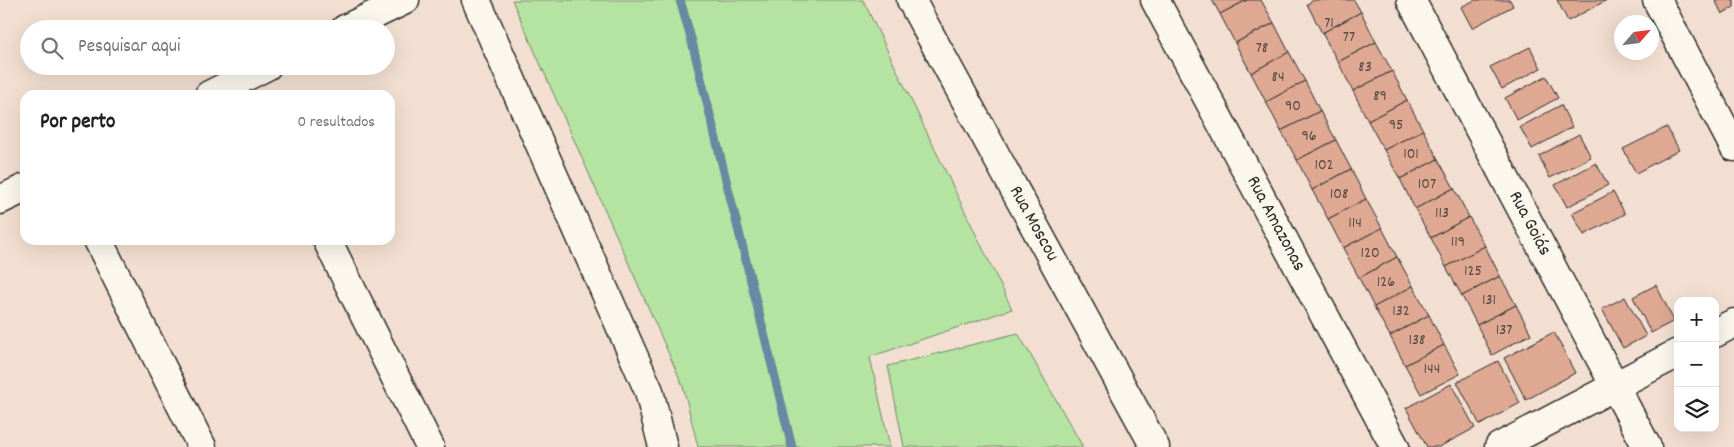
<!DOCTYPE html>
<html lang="pt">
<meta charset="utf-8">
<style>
:root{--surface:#fff;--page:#f6f6f6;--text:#202124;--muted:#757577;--line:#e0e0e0}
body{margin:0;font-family:Dekko,sans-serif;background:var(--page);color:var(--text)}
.controls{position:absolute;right:15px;bottom:15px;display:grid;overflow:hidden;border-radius:10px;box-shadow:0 5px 20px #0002}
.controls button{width:45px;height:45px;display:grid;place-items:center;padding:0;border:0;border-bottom:1px solid var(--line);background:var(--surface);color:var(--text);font:25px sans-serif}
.compass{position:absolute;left:1614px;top:15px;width:45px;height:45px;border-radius:50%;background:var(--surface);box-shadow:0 5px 20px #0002;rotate:62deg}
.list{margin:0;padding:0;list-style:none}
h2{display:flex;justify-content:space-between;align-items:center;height:65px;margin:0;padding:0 20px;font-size:21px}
h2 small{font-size:16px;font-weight:400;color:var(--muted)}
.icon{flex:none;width:28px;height:28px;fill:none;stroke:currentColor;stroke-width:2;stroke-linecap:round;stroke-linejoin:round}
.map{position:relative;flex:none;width:1734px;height:447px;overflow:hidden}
.search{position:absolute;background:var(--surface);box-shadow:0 5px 20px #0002;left:20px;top:20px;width:375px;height:55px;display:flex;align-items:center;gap:12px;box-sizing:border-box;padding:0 18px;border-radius:28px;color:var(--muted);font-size:19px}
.panel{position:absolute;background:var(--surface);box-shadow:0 5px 20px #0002;left:20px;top:90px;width:375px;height:155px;border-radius:15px}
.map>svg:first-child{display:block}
.green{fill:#b5e3a1;stroke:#708766}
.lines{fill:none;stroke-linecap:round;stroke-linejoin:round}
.stream{stroke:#6889a1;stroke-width:9}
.building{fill:#dea893;stroke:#2b2b2b}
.minor-casing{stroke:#2b2b2b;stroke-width:31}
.minor{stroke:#fbf7ec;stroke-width:28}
.labels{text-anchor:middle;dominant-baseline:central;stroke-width:4;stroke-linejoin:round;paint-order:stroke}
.number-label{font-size:16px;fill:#584a45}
.street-label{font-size:19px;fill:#2b2b2b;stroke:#fbf7ec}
</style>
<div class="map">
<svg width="1734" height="447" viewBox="0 0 1734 447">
<rect width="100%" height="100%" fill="#f2dfd1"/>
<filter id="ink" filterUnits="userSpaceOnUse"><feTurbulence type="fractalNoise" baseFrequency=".02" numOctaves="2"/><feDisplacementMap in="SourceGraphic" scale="10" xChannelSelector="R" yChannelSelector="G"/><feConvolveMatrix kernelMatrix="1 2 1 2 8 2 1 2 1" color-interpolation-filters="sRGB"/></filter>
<g filter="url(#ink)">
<g class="green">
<polygon points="512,0 863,0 1012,309 870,357 890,447 698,447 683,386"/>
<polygon points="1018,333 1083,447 904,447 888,366"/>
</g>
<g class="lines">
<polyline class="stream" points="680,0 692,42 792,447"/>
</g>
<g class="building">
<polygon points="1212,0 1247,0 1220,14"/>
<polygon points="1247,0 1261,0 1274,23 1235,43 1220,14"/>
<polygon points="1314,0 1354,0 1361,12 1322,33 1307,4"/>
<polygon points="1475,0 1510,0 1513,6 1472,28 1461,7"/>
<polygon points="1557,0 1607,0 1568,21"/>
<polygon points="1715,0 1734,0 1734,7 1722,14"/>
<polygon points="1361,12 1376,42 1338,62 1322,33"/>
<polygon points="1274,23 1289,52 1251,73 1235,43"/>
<polygon points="1376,42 1392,71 1353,91 1338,62"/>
<polygon points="1530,47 1541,68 1502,89 1490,67"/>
<polygon points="1289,52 1305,81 1266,102 1251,73"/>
<polygon points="1392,71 1407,100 1368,121 1353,91"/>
<polygon points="1546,76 1558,98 1517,120 1505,98"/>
<polygon points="1305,81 1320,111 1281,131 1266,102"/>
<polygon points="1407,100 1423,130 1384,150 1368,121"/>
<polygon points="1561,105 1572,127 1532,149 1520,127"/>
<polygon points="1320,111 1336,140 1297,160 1281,131"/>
<polygon points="1667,127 1679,150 1636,173 1623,149"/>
<polygon points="1423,130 1438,159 1400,179 1384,150"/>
<polygon points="1579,134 1591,157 1550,178 1539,156"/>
<polygon points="1336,140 1351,169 1312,190 1297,160"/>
<polygon points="1438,159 1454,188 1415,209 1400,179"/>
<polygon points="1596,163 1608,185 1567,207 1555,185"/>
<polygon points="1351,169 1366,199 1328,219 1312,190"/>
<polygon points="1454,188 1469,217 1431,238 1415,209"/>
<polygon points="1613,192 1625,214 1584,235 1572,213"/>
<polygon points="1366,199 1382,228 1343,248 1328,219"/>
<polygon points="1469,217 1485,246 1446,267 1431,238"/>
<polygon points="1382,228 1397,257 1359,278 1343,248"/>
<polygon points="1485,246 1500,276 1462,296 1446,267"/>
<polygon points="1397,257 1413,286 1374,307 1359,278"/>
<polygon points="1500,276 1516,305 1477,325 1462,296"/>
<polygon points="1656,285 1674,321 1651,333 1633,297"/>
<polygon points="1413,286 1429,315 1390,336 1374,307"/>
<polygon points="1625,297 1646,336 1623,348 1602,309"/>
<polygon points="1516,305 1531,334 1492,355 1477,325"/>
<polygon points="1429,315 1444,345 1405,365 1390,336"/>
<polygon points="1554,332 1575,373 1526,400 1504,358"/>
<polygon points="1444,345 1460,374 1421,394 1405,365"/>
<polygon points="1498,361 1520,403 1480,425 1457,382"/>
<polygon points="1451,384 1475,428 1439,447 1427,447 1406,408"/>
</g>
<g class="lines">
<g class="minor-casing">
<g id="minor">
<polyline points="476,0 649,391 663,447"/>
<polyline points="911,0 1155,447"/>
<polyline points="1155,0 1395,447"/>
<polyline points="1411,0 1647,447"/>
<polyline points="1657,0 1734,147"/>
<polyline points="345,29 405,0"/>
<polyline points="209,95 267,66"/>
<polyline points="0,200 25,188"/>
<polyline points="98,240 202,447"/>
<polyline points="327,240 430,447"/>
<polyline points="1715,333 1734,323"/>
<polyline points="1499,447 1678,353"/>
</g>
</g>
<use href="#minor" class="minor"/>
</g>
</g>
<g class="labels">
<g class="number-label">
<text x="1329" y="23">71</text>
<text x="1349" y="37">77</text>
<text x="1262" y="48">78</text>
<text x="1365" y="67">83</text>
<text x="1278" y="77">84</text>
<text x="1380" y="96">89</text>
<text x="1293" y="106">90</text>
<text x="1396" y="125">95</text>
<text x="1309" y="136">96</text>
<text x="1411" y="154">101</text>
<text x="1324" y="165">102</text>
<text x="1427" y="184">107</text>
<text x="1339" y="194">108</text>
<text x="1442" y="213">113</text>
<text x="1355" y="223">114</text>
<text x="1458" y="242">119</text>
<text x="1370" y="253">120</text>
<text x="1473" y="271">125</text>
<text x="1386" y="282">126</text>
<text x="1489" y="300">131</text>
<text x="1401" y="311">132</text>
<text x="1504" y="330">137</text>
<text x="1417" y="340">138</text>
<text x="1432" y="369">144</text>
</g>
<g class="street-label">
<text transform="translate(1033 224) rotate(61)">Rua Moscou</text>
<text transform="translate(1275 224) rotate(62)">Rua Amazonas</text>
<text transform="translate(1529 224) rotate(62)">Rua Goiás</text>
</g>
</g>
</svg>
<div class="controls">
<button>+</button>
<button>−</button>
<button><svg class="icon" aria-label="layers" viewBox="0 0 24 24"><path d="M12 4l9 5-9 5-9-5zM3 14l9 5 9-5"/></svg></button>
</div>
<svg class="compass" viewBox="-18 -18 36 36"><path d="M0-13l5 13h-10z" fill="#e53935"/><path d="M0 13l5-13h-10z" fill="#757577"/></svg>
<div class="search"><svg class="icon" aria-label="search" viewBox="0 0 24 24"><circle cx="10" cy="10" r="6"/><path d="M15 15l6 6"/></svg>Pesquisar aqui</div>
<section class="panel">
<h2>Por perto<small>0 resultados</small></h2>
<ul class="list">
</ul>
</section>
</div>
